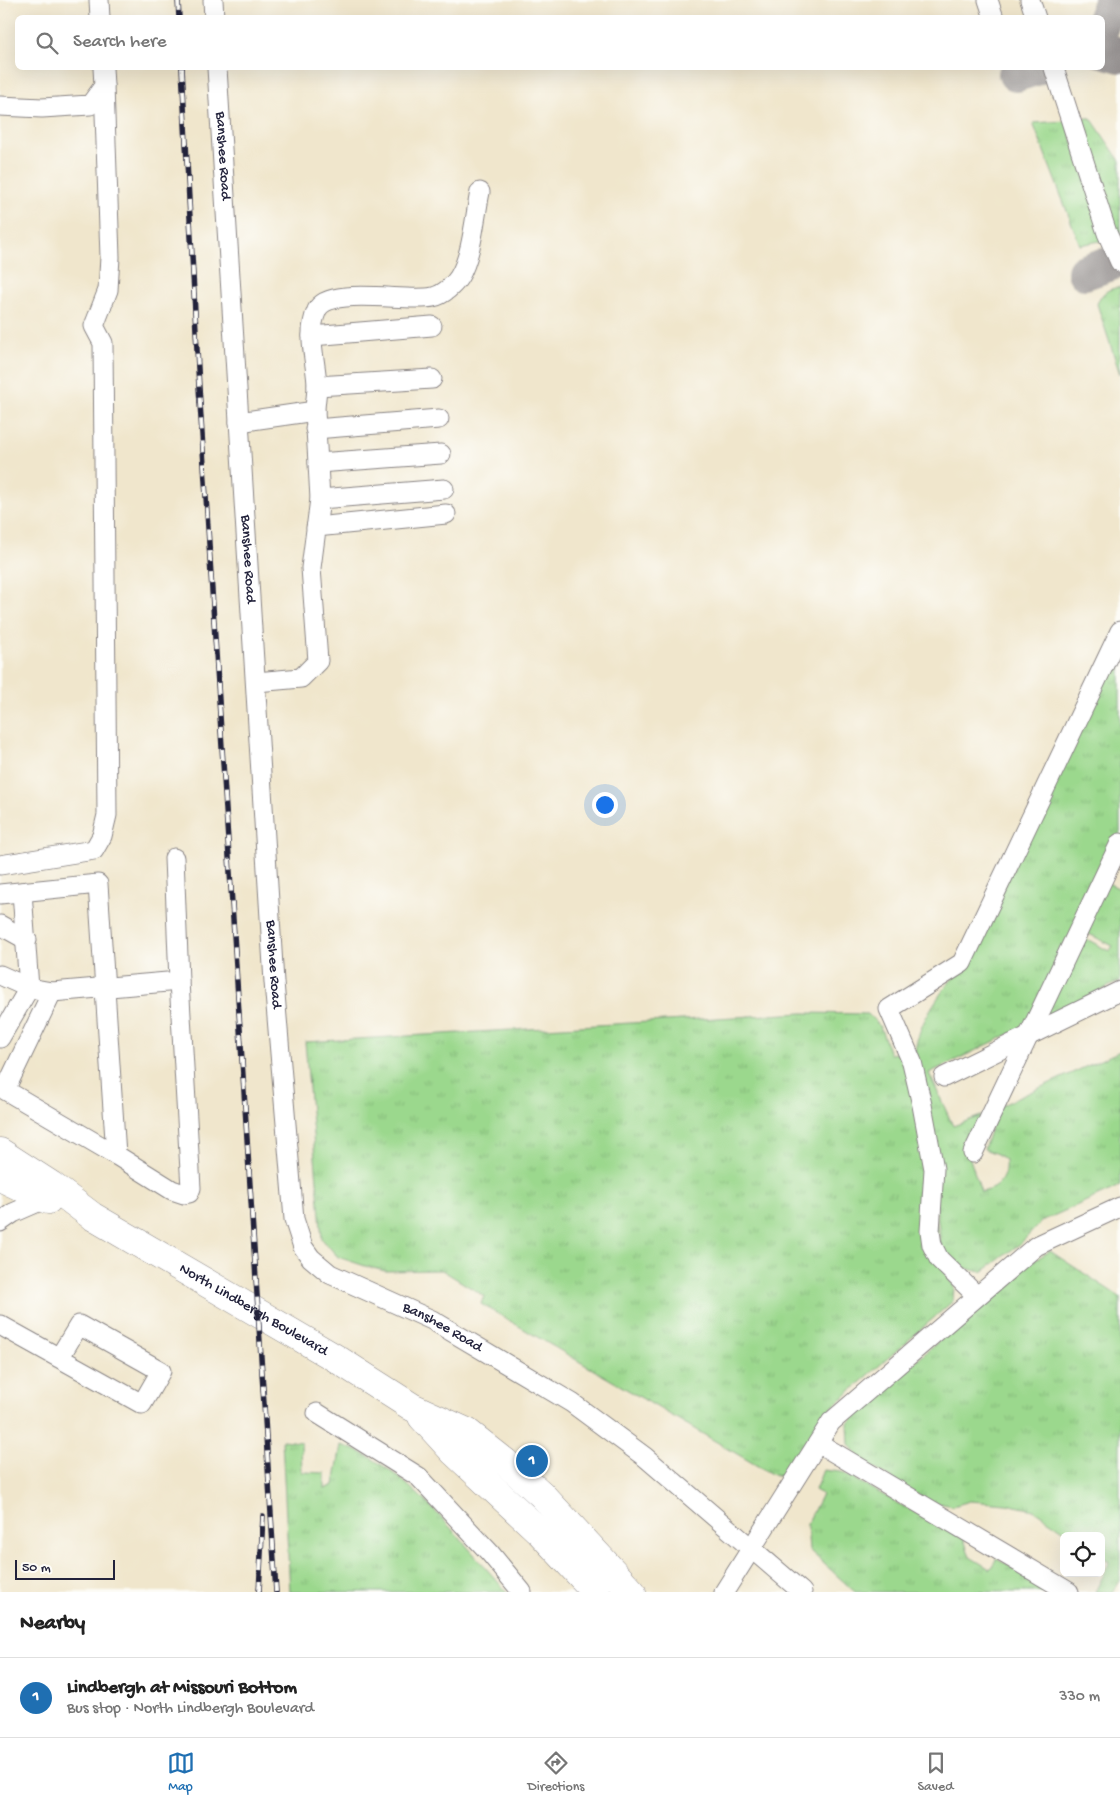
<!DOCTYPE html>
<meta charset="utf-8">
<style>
:root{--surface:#fff;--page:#f2f2f2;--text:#222;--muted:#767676;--line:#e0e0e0;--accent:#1f6fb2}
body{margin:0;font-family:"Gochi Hand",sans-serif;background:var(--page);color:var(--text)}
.controls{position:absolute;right:15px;bottom:15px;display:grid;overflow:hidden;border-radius:8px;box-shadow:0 5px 20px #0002}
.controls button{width:45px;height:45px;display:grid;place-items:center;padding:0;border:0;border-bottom:1px solid var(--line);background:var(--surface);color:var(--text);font:25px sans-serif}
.scale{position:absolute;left:15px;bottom:12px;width:100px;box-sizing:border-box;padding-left:5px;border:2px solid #22223b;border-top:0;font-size:14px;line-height:18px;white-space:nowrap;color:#22223b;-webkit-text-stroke:4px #fdfcf7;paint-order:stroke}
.you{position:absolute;left:604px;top:804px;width:18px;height:18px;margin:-12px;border:4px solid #fff;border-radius:50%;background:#1a73e8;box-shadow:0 0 0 8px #1a73e833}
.badge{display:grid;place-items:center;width:32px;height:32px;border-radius:50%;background:var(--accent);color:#fff;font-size:16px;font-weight:700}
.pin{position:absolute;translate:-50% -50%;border:2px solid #fff;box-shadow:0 1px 5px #0006}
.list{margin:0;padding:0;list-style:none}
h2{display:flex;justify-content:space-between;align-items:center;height:65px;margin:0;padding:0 20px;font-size:21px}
h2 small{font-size:16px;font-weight:400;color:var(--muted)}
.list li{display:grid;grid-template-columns:32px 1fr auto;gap:15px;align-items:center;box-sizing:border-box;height:80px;padding:0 20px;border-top:1px solid var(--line)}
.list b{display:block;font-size:19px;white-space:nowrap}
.list p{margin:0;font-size:16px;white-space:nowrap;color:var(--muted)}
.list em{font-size:16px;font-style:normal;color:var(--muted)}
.icon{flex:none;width:28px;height:28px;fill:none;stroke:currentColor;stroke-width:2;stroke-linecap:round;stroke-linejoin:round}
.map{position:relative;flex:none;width:1120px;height:1592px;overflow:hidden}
.search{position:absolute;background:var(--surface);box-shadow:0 5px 20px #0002;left:15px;right:15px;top:15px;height:55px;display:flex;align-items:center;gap:12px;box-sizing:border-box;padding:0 18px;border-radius:8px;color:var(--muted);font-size:19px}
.sheet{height:145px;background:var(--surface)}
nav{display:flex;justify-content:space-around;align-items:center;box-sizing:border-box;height:70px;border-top:1px solid var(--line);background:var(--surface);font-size:14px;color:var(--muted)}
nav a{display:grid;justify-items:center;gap:2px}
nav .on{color:var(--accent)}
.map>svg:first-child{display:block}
.grass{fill:url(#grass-tufts);stroke:#5e7d64}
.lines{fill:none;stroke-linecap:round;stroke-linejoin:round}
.taxiway{stroke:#898484;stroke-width:36}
.minor-casing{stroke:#898484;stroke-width:21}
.highway-casing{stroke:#898484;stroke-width:29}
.minor{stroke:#fff;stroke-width:19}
.highway{stroke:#fff;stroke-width:28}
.rail-casing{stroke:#22223b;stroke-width:5.5}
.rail{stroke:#fdfcf7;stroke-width:4;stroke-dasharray:11;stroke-linecap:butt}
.labels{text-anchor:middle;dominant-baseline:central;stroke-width:4.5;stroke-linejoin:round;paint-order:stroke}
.street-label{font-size:15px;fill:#22223b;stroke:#fdfcf7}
</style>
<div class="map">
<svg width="1120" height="1592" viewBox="0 0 1120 1592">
<defs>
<pattern id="grass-tufts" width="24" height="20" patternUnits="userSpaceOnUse" patternTransform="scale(1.25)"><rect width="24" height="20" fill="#9bd88d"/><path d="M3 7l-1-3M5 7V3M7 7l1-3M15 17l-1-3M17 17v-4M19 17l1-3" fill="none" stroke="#85b97b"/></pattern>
</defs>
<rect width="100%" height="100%" fill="#fdfcf7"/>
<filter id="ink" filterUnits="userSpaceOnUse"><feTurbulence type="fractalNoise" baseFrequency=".02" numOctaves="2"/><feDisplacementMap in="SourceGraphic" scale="10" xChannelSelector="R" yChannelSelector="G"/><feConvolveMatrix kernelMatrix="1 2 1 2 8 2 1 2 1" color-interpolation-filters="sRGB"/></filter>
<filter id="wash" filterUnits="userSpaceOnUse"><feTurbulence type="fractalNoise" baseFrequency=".0096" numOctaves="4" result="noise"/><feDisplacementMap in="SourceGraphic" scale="20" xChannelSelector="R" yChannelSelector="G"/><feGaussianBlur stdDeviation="1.12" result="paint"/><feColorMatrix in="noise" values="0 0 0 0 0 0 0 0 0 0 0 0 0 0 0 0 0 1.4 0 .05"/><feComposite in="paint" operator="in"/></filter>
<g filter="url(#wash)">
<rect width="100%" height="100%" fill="#f0e6cc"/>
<g class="grass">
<polygon points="1080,118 1091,118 1120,161 1120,235 1115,237"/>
<polygon points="1066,121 1105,240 1080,245 1033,123"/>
<path d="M1120 287V374L1097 304C1102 292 1108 289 1120 287Z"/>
<path d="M1120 639V836L1032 1023 929 1073 953 1126 981 1116 970 1159 981 1192C998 1189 1007 1178 1005 1160L997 1154 984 1149 998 1107 1120 1051V1186L1042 1221 1021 1243 982 1272C964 1269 954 1264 942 1251L915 1052C918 1023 939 994 958 972Z"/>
<polygon points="1106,882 1120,889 1120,981 1041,1019 1081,936 1109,951 1113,946 1083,931"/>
<polygon points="803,1013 868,1014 880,1026 890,1054 896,1053 903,1060 911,1085 944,1270 954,1287 953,1301 822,1416 784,1476 773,1475 481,1304 484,1296 442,1270 385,1271 365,1266 338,1257 322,1239 305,1042"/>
<polygon points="1050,1251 1120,1297 1120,1581 1113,1592 1095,1592 1110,1562 1101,1556 1101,1536 1072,1536 1034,1510 1006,1504 970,1501 953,1506 928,1501 861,1460 849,1444 848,1423 1015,1272"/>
<path d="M282 1440 301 1442 302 1472 325 1473V1489L334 1485 341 1445C403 1462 464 1545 507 1592H290Z"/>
<polygon points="823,1470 841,1472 964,1539 970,1557 990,1569 997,1558 1054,1592 855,1592 809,1550 807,1524 822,1494 815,1490"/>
</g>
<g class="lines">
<g class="taxiway">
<polyline points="1102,26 1112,0"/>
<polyline points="1102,50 1120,55"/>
<polyline points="1016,74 1035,68"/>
<polyline points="1085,272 1120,260"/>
</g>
</g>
</g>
<g filter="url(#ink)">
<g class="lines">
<g class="minor-casing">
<g id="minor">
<polyline points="99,0 100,18"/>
<polyline points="213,0 214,18"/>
<polyline points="988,0 994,18"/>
<polyline points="1030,0 1036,18"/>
<path id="s1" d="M217 68 274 982 294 1219 303 1247 311 1258 330 1274 432 1320 572 1403 645 1457 802 1592"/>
<polyline points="1054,68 1107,233 1120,262"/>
<polyline points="0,106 42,108 90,105 104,86 103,68"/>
<polyline points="312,336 432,326"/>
<polyline points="317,386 432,379"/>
<path d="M239 422 315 411C315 403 317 394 317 385 316 360 306 334 317 310 328 285 409 303 433 297 443 295 454 285 459 277 472 256 475 216 480 192"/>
<polyline points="315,429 439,419"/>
<polyline points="318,463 441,454"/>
<polyline points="320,499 444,489"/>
<polyline points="316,527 446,514"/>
<polyline points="256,682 301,678 318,661 311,568 320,499 315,411"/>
<polyline points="0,865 94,850 102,836 107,815 103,343 94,326 108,290 110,257 104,86"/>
<polyline points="0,894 98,884 116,1155"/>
<polyline points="0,925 27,940"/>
<polyline points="0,975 29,988 52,992 179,981 174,858"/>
<polyline points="52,992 5,1090 116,1155 172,1190 184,1194 189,1193 191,1188 179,981"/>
<polyline points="0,1038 29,988 22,892"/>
<polyline points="944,1077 1120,991"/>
<polyline points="973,1153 1120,843"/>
<polyline points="0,1222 13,1213 45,1199"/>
<polyline points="977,1296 939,1259 932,1245 930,1231 934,1169 922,1105 912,1062 889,1009 962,963 1120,631"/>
<polyline points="0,1325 142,1404 161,1371 79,1325 59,1358"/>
<polyline points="317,1413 419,1477 490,1553 522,1592"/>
<polyline points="818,1443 1069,1592"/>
<polyline points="724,1592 831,1422 1036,1246 1120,1207"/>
</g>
</g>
<g class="highway-casing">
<g id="highway">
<path id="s2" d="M0 1152 51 1185 92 1216 337 1359 412 1407 467 1432 505 1462 541 1494 632 1592"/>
<polyline points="0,1177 48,1200"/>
<polyline points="422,1417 454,1452 540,1532 596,1592"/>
</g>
</g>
<use href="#minor" class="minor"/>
<use href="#highway" class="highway"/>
<g class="rail-casing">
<g id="rail">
<polyline points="178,0 179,18"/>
<polyline points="182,68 199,387 276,1592"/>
<polyline points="259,1592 263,1516"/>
</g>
</g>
<use href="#rail" class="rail"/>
</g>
</g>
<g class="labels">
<g class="street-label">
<text stroke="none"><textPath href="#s1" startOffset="88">Banshee Road</textPath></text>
<text stroke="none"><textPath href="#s1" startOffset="492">Banshee Road</textPath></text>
<text stroke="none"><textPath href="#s1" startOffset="898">Banshee Road</textPath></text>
<text stroke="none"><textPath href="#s2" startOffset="299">North Lindbergh Boulevard</textPath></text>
<text stroke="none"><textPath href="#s1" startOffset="1346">Banshee Road</textPath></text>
</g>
</g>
</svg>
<div class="controls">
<button><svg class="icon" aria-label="locate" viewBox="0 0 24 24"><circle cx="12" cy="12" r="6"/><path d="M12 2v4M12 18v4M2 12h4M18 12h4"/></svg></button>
</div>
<div class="scale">50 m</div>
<div class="you"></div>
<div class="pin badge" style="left:532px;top:1461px">1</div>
<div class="search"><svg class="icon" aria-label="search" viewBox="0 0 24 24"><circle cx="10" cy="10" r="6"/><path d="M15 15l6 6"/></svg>Search here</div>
</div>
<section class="sheet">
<h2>Nearby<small></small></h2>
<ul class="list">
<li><span class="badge">1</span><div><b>Lindbergh at Missouri Bottom</b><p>Bus stop · North Lindbergh Boulevard</p></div><em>330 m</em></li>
</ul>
</section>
<nav>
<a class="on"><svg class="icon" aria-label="map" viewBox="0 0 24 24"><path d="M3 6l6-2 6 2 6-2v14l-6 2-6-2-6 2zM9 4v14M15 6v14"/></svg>Map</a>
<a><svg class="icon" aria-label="directions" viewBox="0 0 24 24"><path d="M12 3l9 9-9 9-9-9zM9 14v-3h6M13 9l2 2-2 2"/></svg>Directions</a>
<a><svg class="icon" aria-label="saved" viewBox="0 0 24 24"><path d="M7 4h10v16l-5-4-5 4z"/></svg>Saved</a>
</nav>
